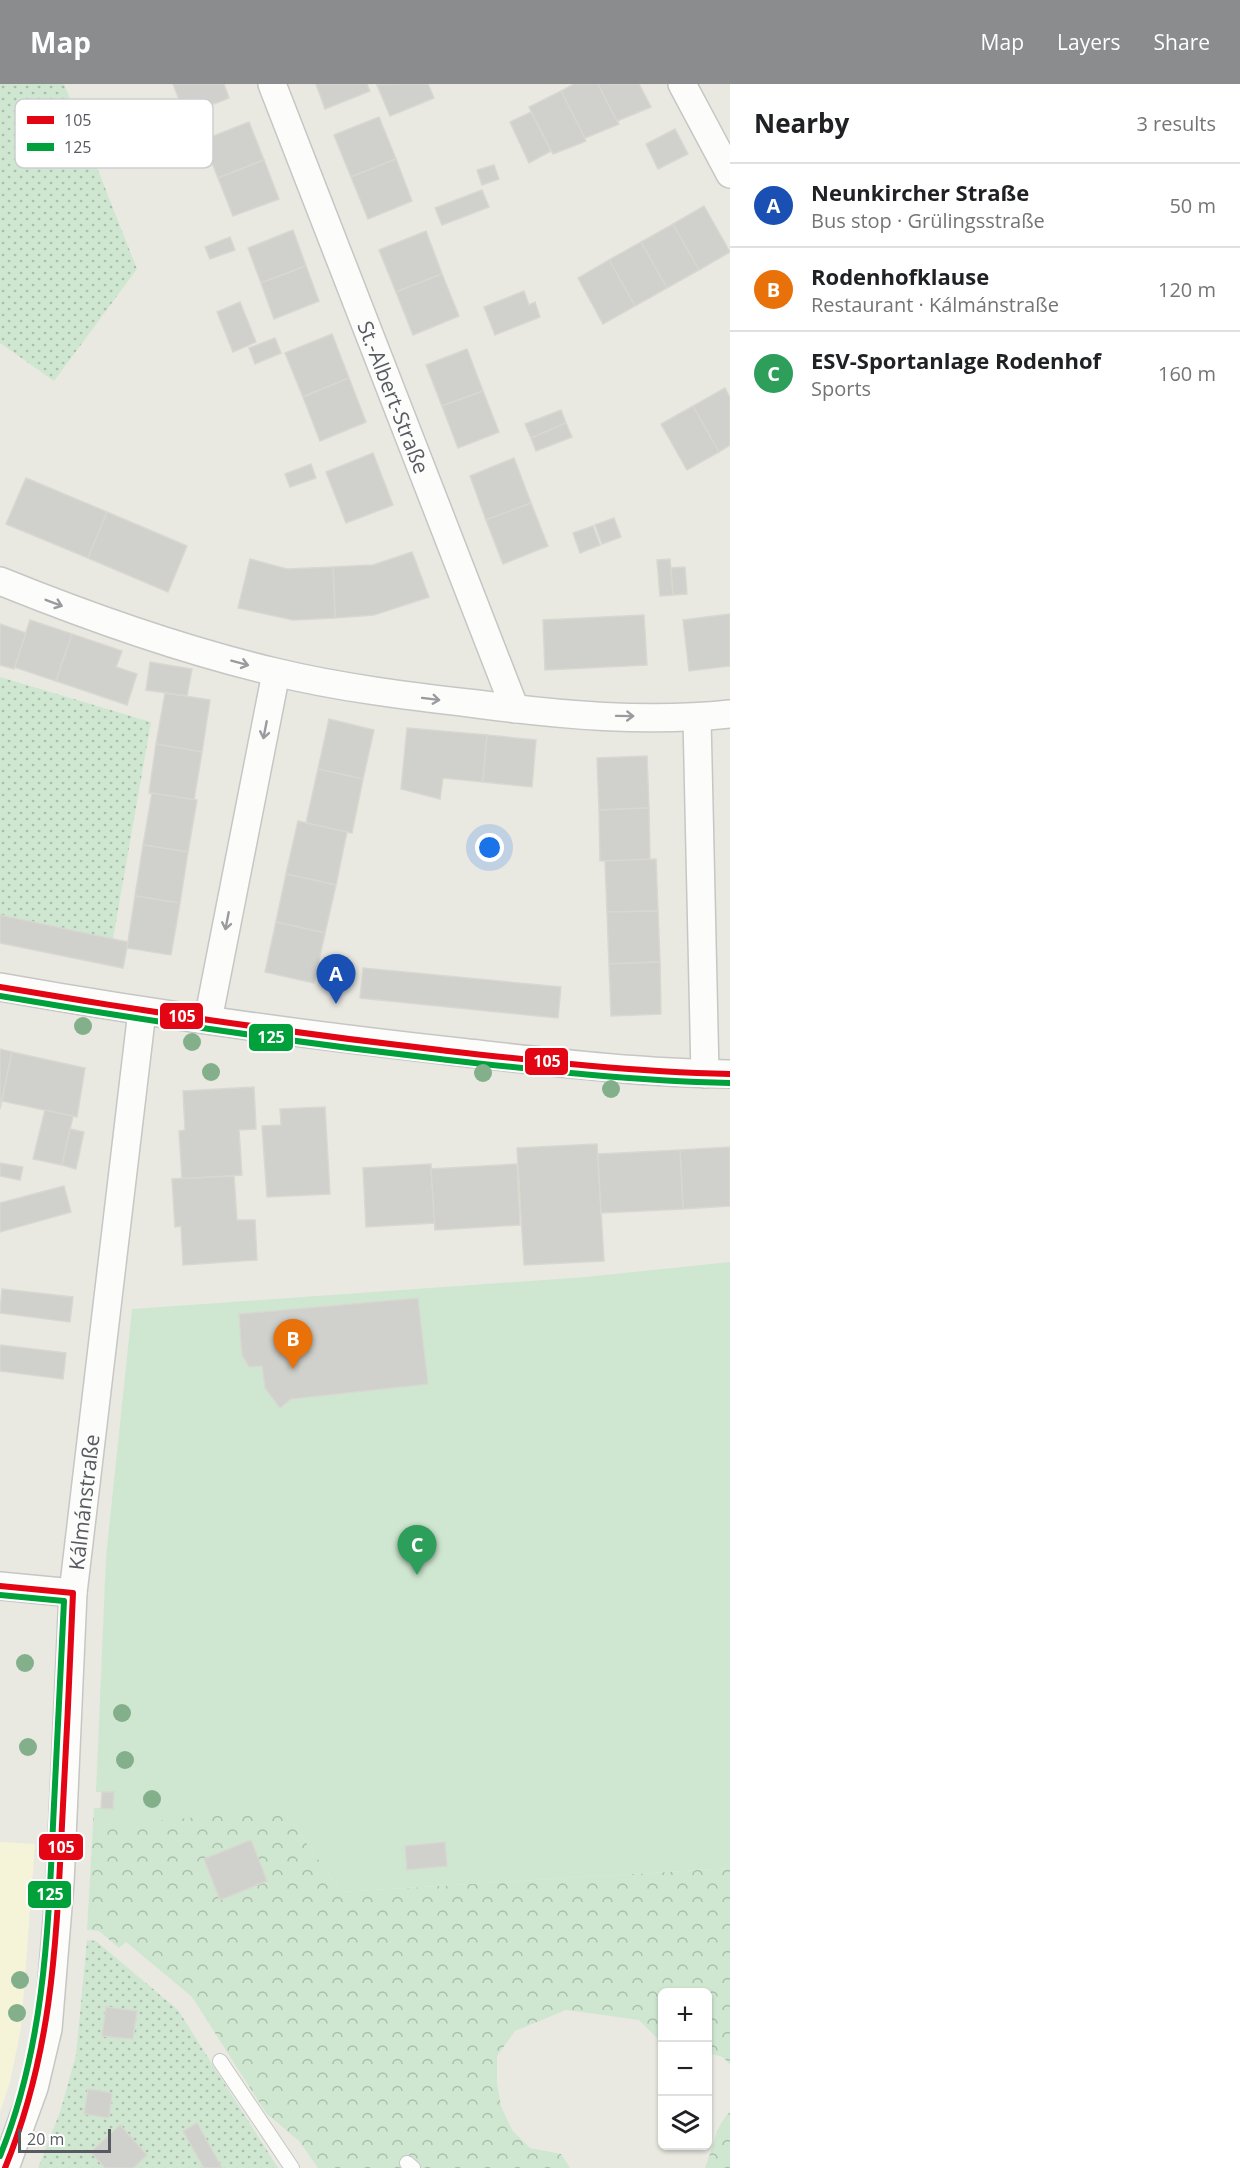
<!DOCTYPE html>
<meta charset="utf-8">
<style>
:root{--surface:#fff;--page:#f2f2f2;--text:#202124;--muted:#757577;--line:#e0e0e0;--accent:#8b8c8e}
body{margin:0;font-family:"Open Sans",sans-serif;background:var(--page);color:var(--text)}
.controls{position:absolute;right:18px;bottom:18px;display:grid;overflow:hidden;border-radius:9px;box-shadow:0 2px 4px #0004}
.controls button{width:54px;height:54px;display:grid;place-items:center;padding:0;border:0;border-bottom:2px solid var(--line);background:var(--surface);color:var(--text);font:30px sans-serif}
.scale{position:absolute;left:18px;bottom:15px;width:93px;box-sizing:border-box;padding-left:6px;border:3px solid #585a61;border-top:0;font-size:16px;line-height:21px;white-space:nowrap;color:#585a61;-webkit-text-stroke:4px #fff;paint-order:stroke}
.you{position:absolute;left:490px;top:764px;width:21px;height:21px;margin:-15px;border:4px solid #fff;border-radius:50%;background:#1a73e8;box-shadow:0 0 0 9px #1a73e833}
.badge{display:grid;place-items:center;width:39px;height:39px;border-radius:50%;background:var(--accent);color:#fff;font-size:20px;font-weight:700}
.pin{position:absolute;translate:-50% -50px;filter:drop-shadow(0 2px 3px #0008)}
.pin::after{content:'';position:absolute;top:32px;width:21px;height:18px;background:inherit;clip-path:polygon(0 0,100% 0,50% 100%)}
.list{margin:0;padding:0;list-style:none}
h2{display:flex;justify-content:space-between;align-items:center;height:78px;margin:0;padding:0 24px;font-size:26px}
h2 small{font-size:20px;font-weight:400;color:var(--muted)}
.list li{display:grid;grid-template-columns:39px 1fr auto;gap:18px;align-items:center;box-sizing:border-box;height:84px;padding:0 24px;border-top:2px solid var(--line)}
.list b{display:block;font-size:22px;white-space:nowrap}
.list p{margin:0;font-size:20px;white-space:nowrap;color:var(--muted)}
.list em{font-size:20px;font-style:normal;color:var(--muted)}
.icon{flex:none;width:33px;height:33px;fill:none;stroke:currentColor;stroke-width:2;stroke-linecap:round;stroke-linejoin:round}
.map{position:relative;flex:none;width:730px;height:2084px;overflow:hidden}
header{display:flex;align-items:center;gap:36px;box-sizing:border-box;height:84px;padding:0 30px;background:var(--accent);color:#fff}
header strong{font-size:28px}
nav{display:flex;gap:33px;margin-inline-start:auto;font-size:21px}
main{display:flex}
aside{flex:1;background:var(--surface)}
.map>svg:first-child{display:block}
.commercial{fill:#f5f4d9}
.forest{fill:url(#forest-crowns)}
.park{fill:url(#park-dots)}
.pitch{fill:#cfe7d1}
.building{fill:#d0d0cc;stroke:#d8d8d1;stroke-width:1.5}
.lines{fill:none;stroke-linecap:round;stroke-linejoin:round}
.lane-casing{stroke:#c6c6c5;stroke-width:16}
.street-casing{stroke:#c6c6c5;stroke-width:30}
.lane{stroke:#fcfcfb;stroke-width:14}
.street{stroke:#fcfcfb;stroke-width:27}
.bus-1-casing{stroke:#fff;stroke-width:10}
.bus-2-casing{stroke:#fff;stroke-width:10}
.bus-1{stroke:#e30513;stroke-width:6}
.bus-2{stroke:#00a13a;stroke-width:6}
.tree{fill:#83b08b}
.oneway{stroke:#9a9b9f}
.labels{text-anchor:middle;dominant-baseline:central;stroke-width:4.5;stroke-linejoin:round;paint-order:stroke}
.street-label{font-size:21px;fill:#585a61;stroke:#fff}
.key{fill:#fff;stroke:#cdced0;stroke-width:1.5}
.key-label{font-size:16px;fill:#585a61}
.line-badge{stroke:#fff;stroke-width:2}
.badge-label{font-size:16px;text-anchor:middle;font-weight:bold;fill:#fff}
</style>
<header>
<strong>Map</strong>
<nav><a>Map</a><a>Layers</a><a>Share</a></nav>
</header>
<main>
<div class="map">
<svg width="730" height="2084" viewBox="0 0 730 2084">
<defs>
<pattern id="forest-crowns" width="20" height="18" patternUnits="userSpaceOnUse" patternTransform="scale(1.5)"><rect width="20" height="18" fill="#cfe7d1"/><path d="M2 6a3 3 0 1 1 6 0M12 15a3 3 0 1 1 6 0" fill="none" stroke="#abbead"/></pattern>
<pattern id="park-dots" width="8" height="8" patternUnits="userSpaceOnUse" patternTransform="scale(1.5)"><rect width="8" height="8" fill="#cfe7d1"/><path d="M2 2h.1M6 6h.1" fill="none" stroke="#abbead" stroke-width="1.8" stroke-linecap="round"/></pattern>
</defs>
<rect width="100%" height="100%" fill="#e9e9e2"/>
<polygon class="commercial" points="0,1758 35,1760 21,1944 10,1998 0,2028"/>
<g class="forest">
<polygon points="114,1708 282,1725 342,1808 730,1784 730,1981 723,1973 708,1969 708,1908 662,1908 662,1959 639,1936 566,1926 515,1947 497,1972 497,1999 501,2022 512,2046 530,2064 561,2070 570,2084 318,2084 299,2057 266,2029 192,1913 126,1858 119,1864 99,1847 87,1846 94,1724 113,1724"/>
<path d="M730 2028V2084H705C713 2066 715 2041 730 2028Z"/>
</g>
<g class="park">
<polygon points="0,0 64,0 137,185 54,297 0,259"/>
<polygon points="0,593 151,638 113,855 0,831"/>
<polygon points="87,1856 96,1857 178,1926 278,2084 38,2084 60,2028 76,1971"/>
</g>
<polygon class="pitch" points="730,1178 730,1784 342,1808 282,1725 94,1743 94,1724 113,1724 114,1708 96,1708 106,1473 132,1225 585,1193"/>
<g class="building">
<polygon points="173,0 224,0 229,14 185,31"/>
<polygon points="316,0 367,0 370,7 325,25"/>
<polygon points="428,0 434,14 390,32 377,1"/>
<polygon points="574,0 598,0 619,40 585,54 561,7"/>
<polygon points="598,0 639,0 651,23 617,37"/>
<polygon points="561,7 586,57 553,70 529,23"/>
<polygon points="531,28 551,67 529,79 510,38"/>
<polygon points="379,33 396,75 351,93 334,51"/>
<polygon points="249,38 264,76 218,94 203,56"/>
<polygon points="675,45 688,70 658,85 646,60"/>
<polygon points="396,75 412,117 368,135 351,93"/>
<polygon points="264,76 279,115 233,132 218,94"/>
<polygon points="494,81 499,95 482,101 477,86"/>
<polygon points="482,106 489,123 442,141 435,124"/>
<polygon points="704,122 730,168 699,186 673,140"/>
<polygon points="673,140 699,186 667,204 641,158"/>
<polygon points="293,146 306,182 261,199 248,164"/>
<polygon points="426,147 442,190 396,208 379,166"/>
<polygon points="230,153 235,166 210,175 205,163"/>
<polygon points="641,158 667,204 635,222 609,176"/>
<polygon points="609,176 635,222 603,240 578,194"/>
<polygon points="306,182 319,217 274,235 261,199"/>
<polygon points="442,190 459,232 413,251 396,208"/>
<polygon points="524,207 529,221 535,218 540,233 495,251 484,223"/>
<polygon points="240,218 256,258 233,268 217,228"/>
<polygon points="332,250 349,294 303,313 285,269"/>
<polygon points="275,254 281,269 255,280 249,264"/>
<polygon points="467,265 483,307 442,322 426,281"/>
<polygon points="349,294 366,338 320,357 303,313"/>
<polygon points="725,304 730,314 730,361 719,368 693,322"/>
<polygon points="483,307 499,348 458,364 442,322"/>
<polygon points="693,322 719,368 687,386 661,340"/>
<polygon points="561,326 566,339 531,354 525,340"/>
<polygon points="566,339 572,353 536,367 531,354"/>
<polygon points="373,369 393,421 346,439 326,388"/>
<polygon points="514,374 531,419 486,436 470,392"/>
<polygon points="311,380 316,394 290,403 285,390"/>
<polygon points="26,394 107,428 88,474 6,440"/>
<polygon points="531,419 548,462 503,480 486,436"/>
<polygon points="107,428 187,462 168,508 88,474"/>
<polygon points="614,434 621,453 602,460 595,441"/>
<polygon points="593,442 600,461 580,469 573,449"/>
<polygon points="412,468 429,513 374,531 335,534 333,483 373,481"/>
<polygon points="250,475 287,485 333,483 335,534 293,536 238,524"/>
<polygon points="670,475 673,511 660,512 657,476"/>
<polygon points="685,483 687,510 673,511 671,484"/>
<polygon points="730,530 730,582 689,587 683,536"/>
<polygon points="644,531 647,581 545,586 543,536"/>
<polygon points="30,536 72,550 56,597 14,583"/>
<polygon points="0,540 26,549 14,585 0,581"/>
<polygon points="72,550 122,567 116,583 137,590 127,621 56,597"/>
<polygon points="150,578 192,585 187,612 146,606"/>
<polygon points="165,609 210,616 202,668 156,660"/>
<polygon points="329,635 374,646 363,695 318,685"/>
<polygon points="407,644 487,651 483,698 443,694 440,715 401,705"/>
<polygon points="487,651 536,656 532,703 483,698"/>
<polygon points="156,660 202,668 194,716 149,709"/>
<polygon points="647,672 649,724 599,726 597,674"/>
<polygon points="318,685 363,695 352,749 306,739"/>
<polygon points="152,709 197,716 188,768 143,761"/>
<polygon points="649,724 650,776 600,777 599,726"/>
<polygon points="298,737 347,748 336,801 286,790"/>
<polygon points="143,761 188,768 180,819 135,812"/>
<polygon points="656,775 658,827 607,828 605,777"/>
<polygon points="286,790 336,801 325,849 276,838"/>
<polygon points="135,812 180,819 171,871 127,864"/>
<polygon points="658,827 660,878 609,880 607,828"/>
<polygon points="0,831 128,858 123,884 0,859"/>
<polygon points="276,838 325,849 314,899 265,888"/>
<polygon points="660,878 661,930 611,932 609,880"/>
<polygon points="363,884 561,903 558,934 360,914"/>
<polygon points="0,965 12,968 0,1025"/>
<polygon points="12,968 85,984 77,1033 2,1017"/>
<polygon points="254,1003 256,1045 239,1046 242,1091 182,1095 179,1047 185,1046 183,1007"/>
<polygon points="325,1023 330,1110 267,1113 262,1042 281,1041 280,1025"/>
<polygon points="45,1026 73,1032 62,1081 33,1075"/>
<polygon points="70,1045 84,1048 76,1085 62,1081"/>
<polygon points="597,1060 604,1177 524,1181 517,1064"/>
<polygon points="730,1063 730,1122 683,1125 680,1066"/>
<polygon points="680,1066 683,1125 601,1129 598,1070"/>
<polygon points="0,1079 23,1083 20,1096 0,1092"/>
<polygon points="431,1080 435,1139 366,1143 363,1084"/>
<polygon points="517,1080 520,1141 435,1146 431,1085"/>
<polygon points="234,1092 237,1136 255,1136 257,1176 183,1181 181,1142 175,1143 172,1095"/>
<polygon points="64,1102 71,1128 0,1148 0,1119"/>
<polygon points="2,1205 73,1213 70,1238 0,1229"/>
<polygon points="418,1214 428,1300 291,1315 280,1324 265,1304 262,1282 249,1283 242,1271 239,1230"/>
<polygon points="0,1261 66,1269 63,1295 0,1287"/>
<polygon points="102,1708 114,1708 113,1725 101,1724"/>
<polygon points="251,1756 267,1797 220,1816 204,1775"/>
<polygon points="445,1758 447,1782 407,1786 405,1762"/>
<polygon points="106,1923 137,1927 133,1955 102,1952"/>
<polygon points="88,2005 112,2009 109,2034 84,2030"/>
<polygon points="197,2039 222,2084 204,2084 183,2047"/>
<polygon points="120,2041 147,2071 133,2084 105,2084 91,2068"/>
</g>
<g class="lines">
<g class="lane-casing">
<g id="lane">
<polyline points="220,1977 292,2084"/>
<polyline points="407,2079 413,2084"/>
</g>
</g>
<g class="street-casing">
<g id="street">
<path id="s1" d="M272 0 515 625"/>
<polyline points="682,0 730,90"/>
<path d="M0 497C89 533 182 566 275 588 341 604 409 612 477 620 560 631 647 639 730 630"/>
<polyline points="697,634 705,990"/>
<path d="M0 903C152 930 305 951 459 968 549 978 639 989 730 990"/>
<polyline points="208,936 276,589"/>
<polyline points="0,1502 73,1509"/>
<path id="s2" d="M5 2084 34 2004 48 1945 60 1799 73 1509 142 927"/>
</g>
</g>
<use href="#lane" class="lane"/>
<use href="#street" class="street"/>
<g class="bus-1-casing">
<g id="bus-1">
<path d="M0 903C146 928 293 949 440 966 537 977 633 988 730 990"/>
<path d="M0 1502 73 1509C70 1586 66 1664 62 1741 56 1863 52 1969 5 2084"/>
</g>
</g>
<g class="bus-2-casing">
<g id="bus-2">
<path d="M0 912C146 937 293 958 440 975 537 986 633 997 730 999"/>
<path d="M0 1511 64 1517C61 1592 56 1666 53 1741 48 1854 43 1966 0 2072"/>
</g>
</g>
<use href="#bus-1" class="bus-1"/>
<use href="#bus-2" class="bus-2"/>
</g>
<g class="tree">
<circle cx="83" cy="942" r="9"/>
<circle cx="192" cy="958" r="9"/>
<circle cx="211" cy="988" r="9"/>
<circle cx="483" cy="989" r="9"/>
<circle cx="611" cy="1005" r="9"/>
<circle cx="25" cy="1579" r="9"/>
<circle cx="122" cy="1629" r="9"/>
<circle cx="28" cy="1663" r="9"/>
<circle cx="125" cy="1676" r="9"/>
<circle cx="152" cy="1715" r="9"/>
<circle cx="20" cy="1896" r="9"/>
<circle cx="17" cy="1929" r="9"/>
</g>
<defs><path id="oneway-shaft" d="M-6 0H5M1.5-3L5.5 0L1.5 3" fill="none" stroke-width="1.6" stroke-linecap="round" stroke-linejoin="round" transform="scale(1.5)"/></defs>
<g class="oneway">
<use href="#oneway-shaft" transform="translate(54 519) rotate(21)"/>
<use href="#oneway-shaft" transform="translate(240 579) rotate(15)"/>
<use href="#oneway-shaft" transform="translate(431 615) rotate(7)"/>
<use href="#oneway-shaft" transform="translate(625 632) rotate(1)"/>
<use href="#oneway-shaft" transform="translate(265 646) rotate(101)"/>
<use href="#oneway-shaft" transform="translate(227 837) rotate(101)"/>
</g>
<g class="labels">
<g class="street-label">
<text stroke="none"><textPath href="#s1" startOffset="336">St.-Albert-Straße</textPath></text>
<text stroke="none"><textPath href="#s2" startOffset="674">Kálmánstraße</textPath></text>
</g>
</g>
<rect x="15" y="15" width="198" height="69" rx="9" class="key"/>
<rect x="27" y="32" width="27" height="8" fill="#e30513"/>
<rect x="27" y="59" width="27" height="8" fill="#00a13a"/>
<g class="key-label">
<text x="64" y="42">105</text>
<text x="64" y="69">125</text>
</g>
<g class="line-badge">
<rect x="159" y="918" width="45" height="28" rx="6" fill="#e30513"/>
<rect x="248" y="939" width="46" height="29" rx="6" fill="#00a13a"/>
<rect x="524" y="963" width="45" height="29" rx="6" fill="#e30513"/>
<rect x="38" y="1749" width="46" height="28" rx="6" fill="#e30513"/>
<rect x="27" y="1796" width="45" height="29" rx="6" fill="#00a13a"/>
</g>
<g class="badge-label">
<text x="182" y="938">105</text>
<text x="271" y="959">125</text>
<text x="547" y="983">105</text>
<text x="61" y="1769">105</text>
<text x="50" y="1816">125</text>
</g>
</svg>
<div class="controls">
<button>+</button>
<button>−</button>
<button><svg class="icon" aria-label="layers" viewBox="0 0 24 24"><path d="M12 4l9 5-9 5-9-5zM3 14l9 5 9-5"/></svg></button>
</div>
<div class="scale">20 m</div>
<div class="you"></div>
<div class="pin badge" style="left:336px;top:920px;background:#1a4fb4">A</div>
<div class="pin badge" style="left:293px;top:1285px;background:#e8710a">B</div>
<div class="pin badge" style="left:417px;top:1491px;background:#2e9e5b">C</div>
</div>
<aside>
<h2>Nearby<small>3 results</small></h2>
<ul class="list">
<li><span class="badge" style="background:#1a4fb4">A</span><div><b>Neunkircher Straße</b><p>Bus stop · Grülingsstraße</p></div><em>50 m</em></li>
<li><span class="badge" style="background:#e8710a">B</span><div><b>Rodenhofklause</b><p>Restaurant · Kálmánstraße</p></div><em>120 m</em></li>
<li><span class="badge" style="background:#2e9e5b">C</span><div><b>ESV-Sportanlage Rodenhof</b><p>Sports</p></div><em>160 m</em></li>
</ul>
</aside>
</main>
